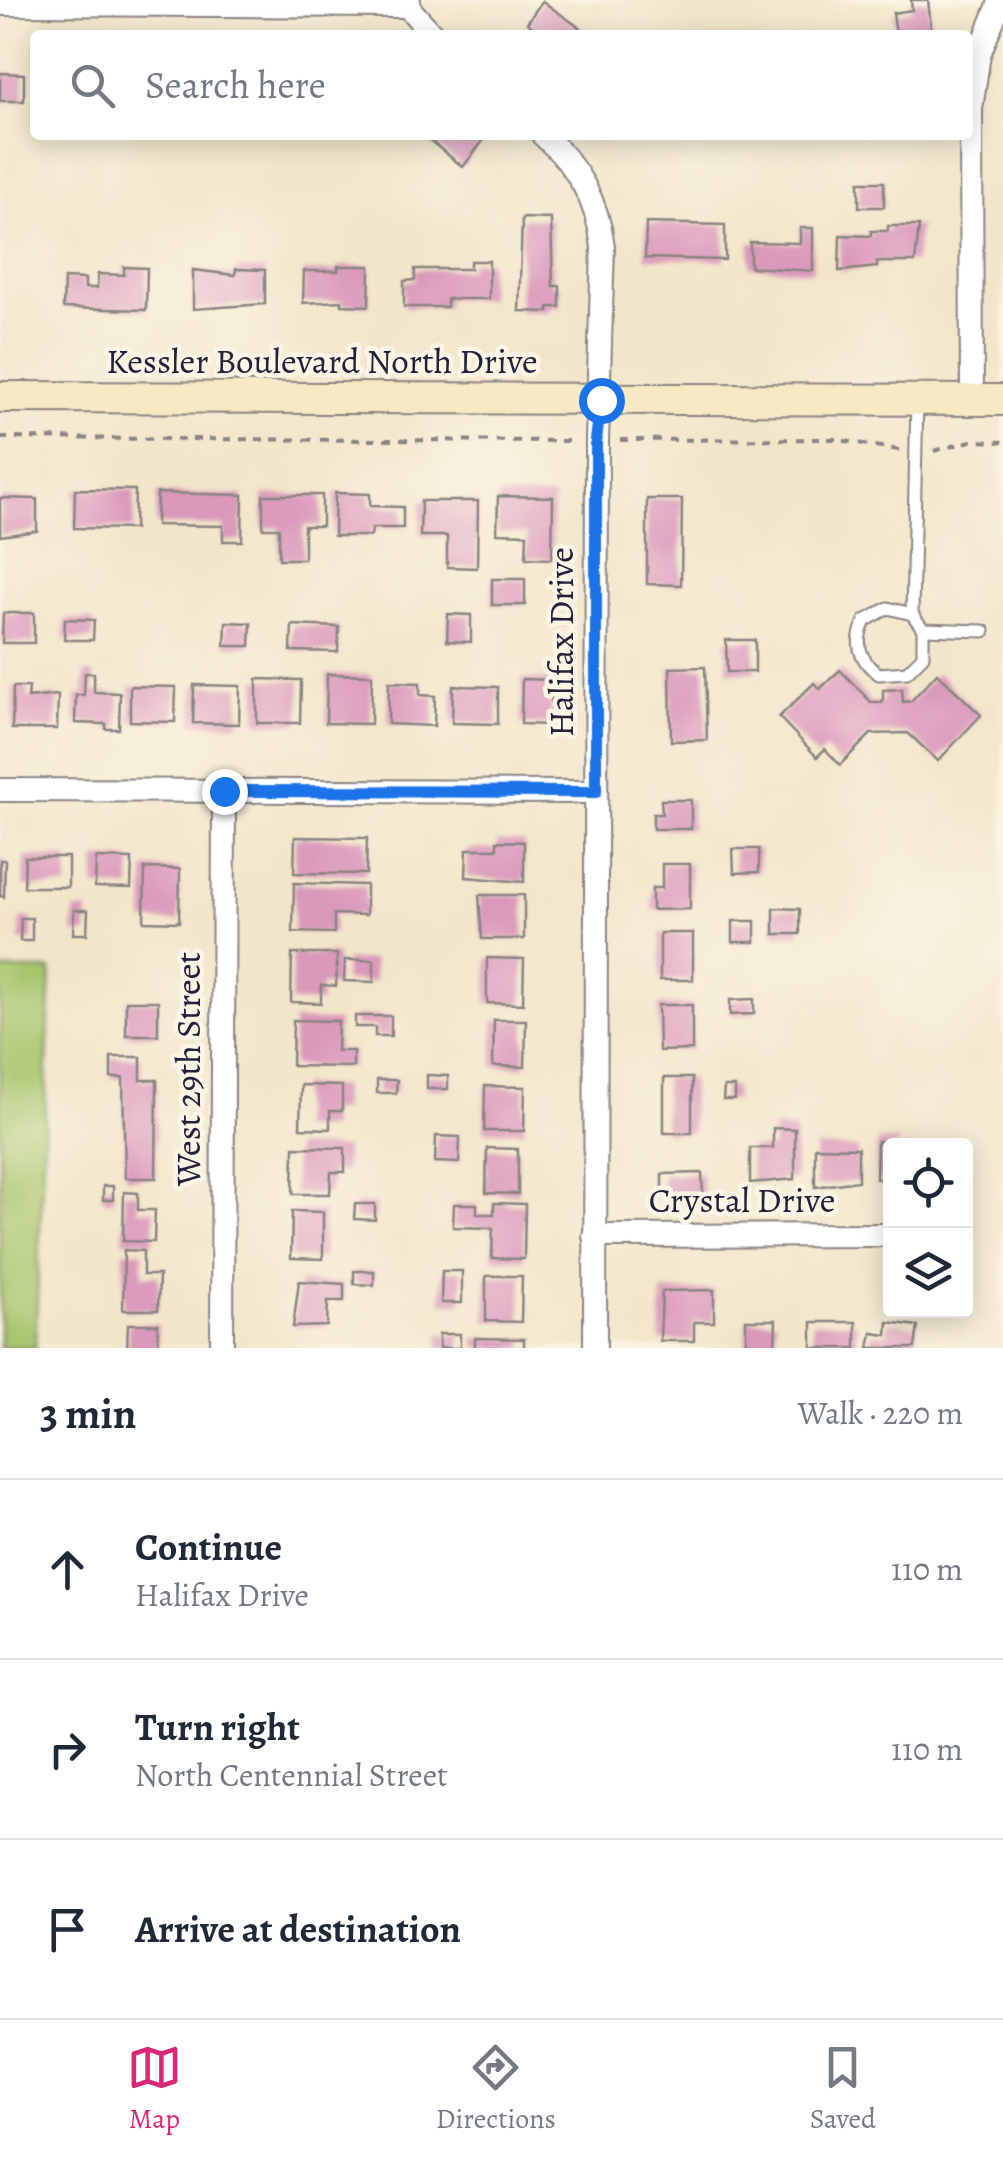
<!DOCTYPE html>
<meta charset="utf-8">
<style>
:root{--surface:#fff;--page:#f6f6f7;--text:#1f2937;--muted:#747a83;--line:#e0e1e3;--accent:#db2777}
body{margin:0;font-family:Alegreya,serif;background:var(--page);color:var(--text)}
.controls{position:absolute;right:30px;bottom:30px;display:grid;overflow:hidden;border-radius:10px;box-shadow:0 5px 25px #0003}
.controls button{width:90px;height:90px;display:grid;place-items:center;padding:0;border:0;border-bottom:2px solid var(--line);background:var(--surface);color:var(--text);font:50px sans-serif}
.stop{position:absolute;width:30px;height:30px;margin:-22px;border:8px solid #1a73e8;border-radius:50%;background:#fff}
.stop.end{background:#1a73e8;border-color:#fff;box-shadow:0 2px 10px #0008}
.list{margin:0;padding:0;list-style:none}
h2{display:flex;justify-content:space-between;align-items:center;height:130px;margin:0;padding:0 40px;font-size:42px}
h2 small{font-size:32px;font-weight:400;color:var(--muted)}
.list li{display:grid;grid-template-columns:65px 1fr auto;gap:30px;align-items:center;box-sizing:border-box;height:180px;padding:0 40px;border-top:2px solid var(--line)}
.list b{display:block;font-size:38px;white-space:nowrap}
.list p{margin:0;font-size:32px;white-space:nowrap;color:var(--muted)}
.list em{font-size:32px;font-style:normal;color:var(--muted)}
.icon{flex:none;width:55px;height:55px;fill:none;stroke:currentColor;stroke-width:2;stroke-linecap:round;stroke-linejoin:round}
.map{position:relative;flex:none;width:1003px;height:1348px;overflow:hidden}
.search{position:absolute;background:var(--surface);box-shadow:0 5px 25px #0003;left:30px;right:30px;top:30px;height:110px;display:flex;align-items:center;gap:25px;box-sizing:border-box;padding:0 35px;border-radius:10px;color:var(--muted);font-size:38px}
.sheet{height:670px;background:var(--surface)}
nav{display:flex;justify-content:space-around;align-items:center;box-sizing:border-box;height:140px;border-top:2px solid var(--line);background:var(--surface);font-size:28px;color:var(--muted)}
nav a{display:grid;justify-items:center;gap:5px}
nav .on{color:var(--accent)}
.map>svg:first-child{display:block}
.green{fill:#a8c66d;stroke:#657454;stroke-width:2.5}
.building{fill:#da98bb}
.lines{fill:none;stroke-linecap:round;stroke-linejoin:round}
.service-casing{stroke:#8a8482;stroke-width:15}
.minor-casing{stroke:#8a8482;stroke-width:26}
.secondary-casing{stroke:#8a8482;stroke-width:34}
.path{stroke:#8a8482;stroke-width:4;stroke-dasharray:8 8;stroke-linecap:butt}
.service{stroke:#fff;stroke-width:11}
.minor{stroke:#fff;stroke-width:22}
.secondary{stroke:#f7e9c3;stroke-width:30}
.route{stroke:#1a73e8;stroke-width:12}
.labels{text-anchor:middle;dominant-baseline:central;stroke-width:9;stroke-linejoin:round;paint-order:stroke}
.street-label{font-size:35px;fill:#22223b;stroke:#fcf5e5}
</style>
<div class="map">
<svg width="1003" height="1348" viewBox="0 0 1003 1348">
<rect width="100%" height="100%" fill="#fcf5e5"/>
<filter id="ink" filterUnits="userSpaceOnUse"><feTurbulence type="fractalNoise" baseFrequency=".01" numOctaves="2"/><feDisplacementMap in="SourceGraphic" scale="20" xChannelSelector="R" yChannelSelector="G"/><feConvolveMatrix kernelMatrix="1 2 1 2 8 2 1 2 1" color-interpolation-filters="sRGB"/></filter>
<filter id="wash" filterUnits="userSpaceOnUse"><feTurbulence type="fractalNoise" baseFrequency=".0048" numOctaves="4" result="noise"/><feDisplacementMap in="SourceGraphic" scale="40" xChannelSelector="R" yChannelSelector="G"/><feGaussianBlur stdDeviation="2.25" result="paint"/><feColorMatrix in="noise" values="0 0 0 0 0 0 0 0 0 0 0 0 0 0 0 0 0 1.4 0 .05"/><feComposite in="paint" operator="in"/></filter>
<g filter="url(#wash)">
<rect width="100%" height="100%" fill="#f2e6ca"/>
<polygon class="green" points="0,970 51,970 35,1348 0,1348"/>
<g id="blocks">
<g class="building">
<polygon points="911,0 928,0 932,35 896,35 893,13 912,10"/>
<polygon points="542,1 590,35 545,35 527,23"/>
<polygon points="0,73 24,74 24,101 0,101"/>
<polygon points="423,135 476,135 483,141 463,167"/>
<rect x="859" y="182" width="25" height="25"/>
<polygon points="522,218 551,219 553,286 560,286 560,307 549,307 549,312 519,311"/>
<polygon points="646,223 725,225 725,260 645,258"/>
<polygon points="888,226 919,226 915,262 877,262 877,267 839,271 840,235 871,236 871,231 888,231"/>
<polygon points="800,228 813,228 813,271 750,267 750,242 800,243"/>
<polygon points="470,261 489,261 489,299 447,299 447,307 404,307 404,281 415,280 415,269 470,269"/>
<polygon points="338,266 370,266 369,306 342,305 342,301 303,303 304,271 338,271"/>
<polygon points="124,267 147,268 146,310 63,308 64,278 85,279 85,288 97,288 98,274 124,275"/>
<polygon points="236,269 265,270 265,304 193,309 193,270 235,275"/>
<polygon points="75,489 135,490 134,529 74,528"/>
<polygon points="157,493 243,495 242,541 223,541 223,526 156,525"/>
<polygon points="335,493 370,494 370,506 403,507 403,528 372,528 371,536 334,536"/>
<polygon points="263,495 322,495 322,526 304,526 304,559 279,559 279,528 263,528"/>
<polygon points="498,496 553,497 552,559 526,558 527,534 497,533"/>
<polygon points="0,498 37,499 37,531 0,536"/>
<polygon points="647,499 682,499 681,585 647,584"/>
<polygon points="421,501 478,501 477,568 447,567 447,536 420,536"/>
<rect x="492" y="579" width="33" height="26"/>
<polygon points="3,613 34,613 34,643 2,643"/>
<polygon points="448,614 471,615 471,642 447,641"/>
<polygon points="65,619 94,620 93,640 64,640"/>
<polygon points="226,622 251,623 250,646 225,646"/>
<polygon points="292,625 339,627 338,652 291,651"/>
<polygon points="726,640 755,640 755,672 727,672"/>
<polygon points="705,667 707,740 671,741 670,668"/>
<polygon points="840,670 871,702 883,702 883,690 902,689 903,702 911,701 937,673 981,715 938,761 908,733 871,734 840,765 825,749 817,757 779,717 814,683 820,689"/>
<polygon points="85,673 94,673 94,692 120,693 119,729 106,729 106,724 75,723 76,695 84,695"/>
<polygon points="327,674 372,675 371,724 326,723"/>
<polygon points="257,679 301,680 300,723 257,723"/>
<polygon points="522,679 552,680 551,725 521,724"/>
<polygon points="389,682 420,683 420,695 435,696 434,726 388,724"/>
<polygon points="194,685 240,686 239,724 193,723"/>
<polygon points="130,686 176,687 175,722 130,721"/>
<polygon points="453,686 498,687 498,724 452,723"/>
<polygon points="13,687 29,687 28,698 58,695 57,729 12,729"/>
<polygon points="661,800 691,800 691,829 653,829 653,814 662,814"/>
<polygon points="295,837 367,838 366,874 294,873"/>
<polygon points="497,841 524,842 524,882 466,877 467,849 497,849"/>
<polygon points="733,849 759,849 759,872 734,873"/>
<polygon points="25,857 68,857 68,887 24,887"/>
<polygon points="96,858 132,859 131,888 95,887"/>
<polygon points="0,860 5,860 4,897 0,896"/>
<polygon points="662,864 690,864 690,909 652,910 652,888 662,888"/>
<polygon points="145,868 180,869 179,922 144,921"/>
<polygon points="294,883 366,885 366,915 334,914 334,933 293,932"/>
<polygon points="479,895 524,895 524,939 482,939"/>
<polygon points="774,908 800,909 800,934 774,934"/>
<polygon points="74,910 88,910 87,934 73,934"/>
<polygon points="21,918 32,918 32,941 20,941"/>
<rect x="733" y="921" width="22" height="21"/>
<rect x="660" y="933" width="33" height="47"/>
<polygon points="292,954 337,954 336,986 321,985 321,1003 291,1002"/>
<polygon points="487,958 524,959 523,1004 487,1003"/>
<polygon points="345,960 374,960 374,982 344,981"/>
<polygon points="754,999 754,1014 730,1015 730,1000"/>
<rect x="126" y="1001" width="32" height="34"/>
<polygon points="658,1005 692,1005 692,1050 659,1051"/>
<polygon points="355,1016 391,1016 391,1036 375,1036 375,1027 355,1027"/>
<polygon points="293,1020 338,1021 337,1051 353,1051 353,1067 292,1066"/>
<polygon points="494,1020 526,1020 525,1067 493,1066"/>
<polygon points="111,1057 141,1057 141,1080 157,1080 156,1178 125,1178 123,1078 111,1078"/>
<polygon points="427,1075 448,1076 448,1089 427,1089"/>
<rect x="664" y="1078" width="28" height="55"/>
<polygon points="377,1080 397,1080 396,1093 377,1093"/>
<polygon points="301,1085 342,1086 342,1111 330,1111 330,1129 300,1128"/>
<polygon points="485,1086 525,1087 524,1131 484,1131"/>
<polygon points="724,1087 735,1087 735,1100 723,1100"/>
<polygon points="773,1128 795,1129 795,1179 750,1183 750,1148 773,1148"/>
<polygon points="436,1136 460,1137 459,1163 435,1162"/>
<polygon points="877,1141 898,1141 898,1146 890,1146 890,1179 876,1179"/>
<polygon points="294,1147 345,1148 345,1172 331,1172 330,1194 293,1194"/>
<polygon points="815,1147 858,1148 858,1181 815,1187"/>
<polygon points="487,1148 518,1149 518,1194 486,1193"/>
<polygon points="702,1173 703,1196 662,1197 662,1174"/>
<rect x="103" y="1186" width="10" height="14"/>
<polygon points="124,1192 138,1193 138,1210 155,1210 154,1242 123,1241"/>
<polygon points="494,1203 525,1204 524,1259 492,1258 493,1228 453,1227 454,1204 477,1204 477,1214 494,1214"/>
<polygon points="355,1204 375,1204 375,1220 354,1219"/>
<polygon points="292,1211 323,1212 323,1259 291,1258"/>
<polygon points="124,1250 143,1251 143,1275 159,1275 158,1310 123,1310"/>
<polygon points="354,1271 374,1271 374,1285 354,1284"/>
<polygon points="442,1271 462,1271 462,1303 441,1303"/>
<polygon points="486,1276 522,1276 521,1322 486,1321"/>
<polygon points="299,1281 344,1284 344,1301 328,1301 327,1326 293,1327"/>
<polygon points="714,1290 714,1322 694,1322 694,1341 660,1341 662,1291"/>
<polygon points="746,1320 776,1320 775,1348 746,1348"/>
<rect x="812" y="1322" width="44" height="26"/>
<polygon points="888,1322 918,1326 915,1348 869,1348 872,1333 887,1335"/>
<polygon points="128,1324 158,1324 158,1348 127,1348"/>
<rect x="439" y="1334" width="21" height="14"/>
<polygon points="475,1338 524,1339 524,1348 475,1348"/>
</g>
</g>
</g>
<g filter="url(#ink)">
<use href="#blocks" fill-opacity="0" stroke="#8a8482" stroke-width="2.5"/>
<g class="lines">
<g class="service-casing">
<g id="service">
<polyline points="917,400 912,614 923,629 984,631"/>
<path d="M912 614 888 608 865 621C854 643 859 660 879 674L907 672 923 656V629"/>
</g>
</g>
<g class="minor-casing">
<g id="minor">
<polyline points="409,0 407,6 433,35"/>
<polyline points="0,4 407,6"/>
<path d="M543 135C577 166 598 201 603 247L597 440 595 1348"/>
<polyline points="972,400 971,109 979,54 1001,0"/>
<polyline points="0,790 596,792"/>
<polyline points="594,1236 890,1235"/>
<polyline points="222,1348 224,791"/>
</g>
</g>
<g class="secondary-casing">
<polyline id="secondary" points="0,397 1003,400"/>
</g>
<g class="path">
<polyline points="0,438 575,441"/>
<polyline points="620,440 834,439 899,450"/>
<polyline points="934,451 971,441 1003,442"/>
</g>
<use href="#service" class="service"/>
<use href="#minor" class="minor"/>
<use href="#secondary" class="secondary"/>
</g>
</g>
<g class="lines" filter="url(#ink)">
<polyline class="route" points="224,791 596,792 596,440 601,400"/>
</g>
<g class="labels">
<g class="street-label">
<text x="322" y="361">Kessler Boulevard North Drive</text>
<text transform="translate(561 642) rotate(-90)">Halifax Drive</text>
<text transform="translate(188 1069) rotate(-90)">West 29th Street</text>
<text x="742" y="1200">Crystal Drive</text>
</g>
</g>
</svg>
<div class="controls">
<button><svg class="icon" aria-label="locate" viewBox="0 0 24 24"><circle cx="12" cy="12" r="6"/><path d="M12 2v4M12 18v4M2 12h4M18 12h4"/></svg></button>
<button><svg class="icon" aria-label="layers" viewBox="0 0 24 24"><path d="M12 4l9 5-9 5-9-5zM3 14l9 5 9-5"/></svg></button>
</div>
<div class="stop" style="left:601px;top:400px"></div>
<div class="stop end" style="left:224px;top:791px"></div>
<div class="search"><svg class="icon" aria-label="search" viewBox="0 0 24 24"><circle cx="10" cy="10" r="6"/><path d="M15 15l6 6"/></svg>Search here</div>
</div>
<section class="sheet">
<h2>3 min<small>Walk · 220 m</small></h2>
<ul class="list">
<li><svg class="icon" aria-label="ahead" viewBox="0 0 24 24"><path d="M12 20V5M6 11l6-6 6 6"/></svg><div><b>Continue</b><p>Halifax Drive</p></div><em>110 m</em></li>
<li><svg class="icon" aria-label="right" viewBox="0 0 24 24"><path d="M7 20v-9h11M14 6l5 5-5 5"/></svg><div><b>Turn right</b><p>North Centennial Street</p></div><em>110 m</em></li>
<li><svg class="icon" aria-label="arrive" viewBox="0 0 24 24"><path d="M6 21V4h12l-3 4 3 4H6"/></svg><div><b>Arrive at destination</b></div></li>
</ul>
</section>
<nav>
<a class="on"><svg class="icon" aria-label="map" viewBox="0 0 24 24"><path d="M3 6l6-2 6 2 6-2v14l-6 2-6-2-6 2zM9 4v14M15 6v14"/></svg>Map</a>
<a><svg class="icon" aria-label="directions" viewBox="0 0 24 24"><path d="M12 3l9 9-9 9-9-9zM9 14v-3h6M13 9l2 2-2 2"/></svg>Directions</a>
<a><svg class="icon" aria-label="saved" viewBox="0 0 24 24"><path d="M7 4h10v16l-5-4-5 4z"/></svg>Saved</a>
</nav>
